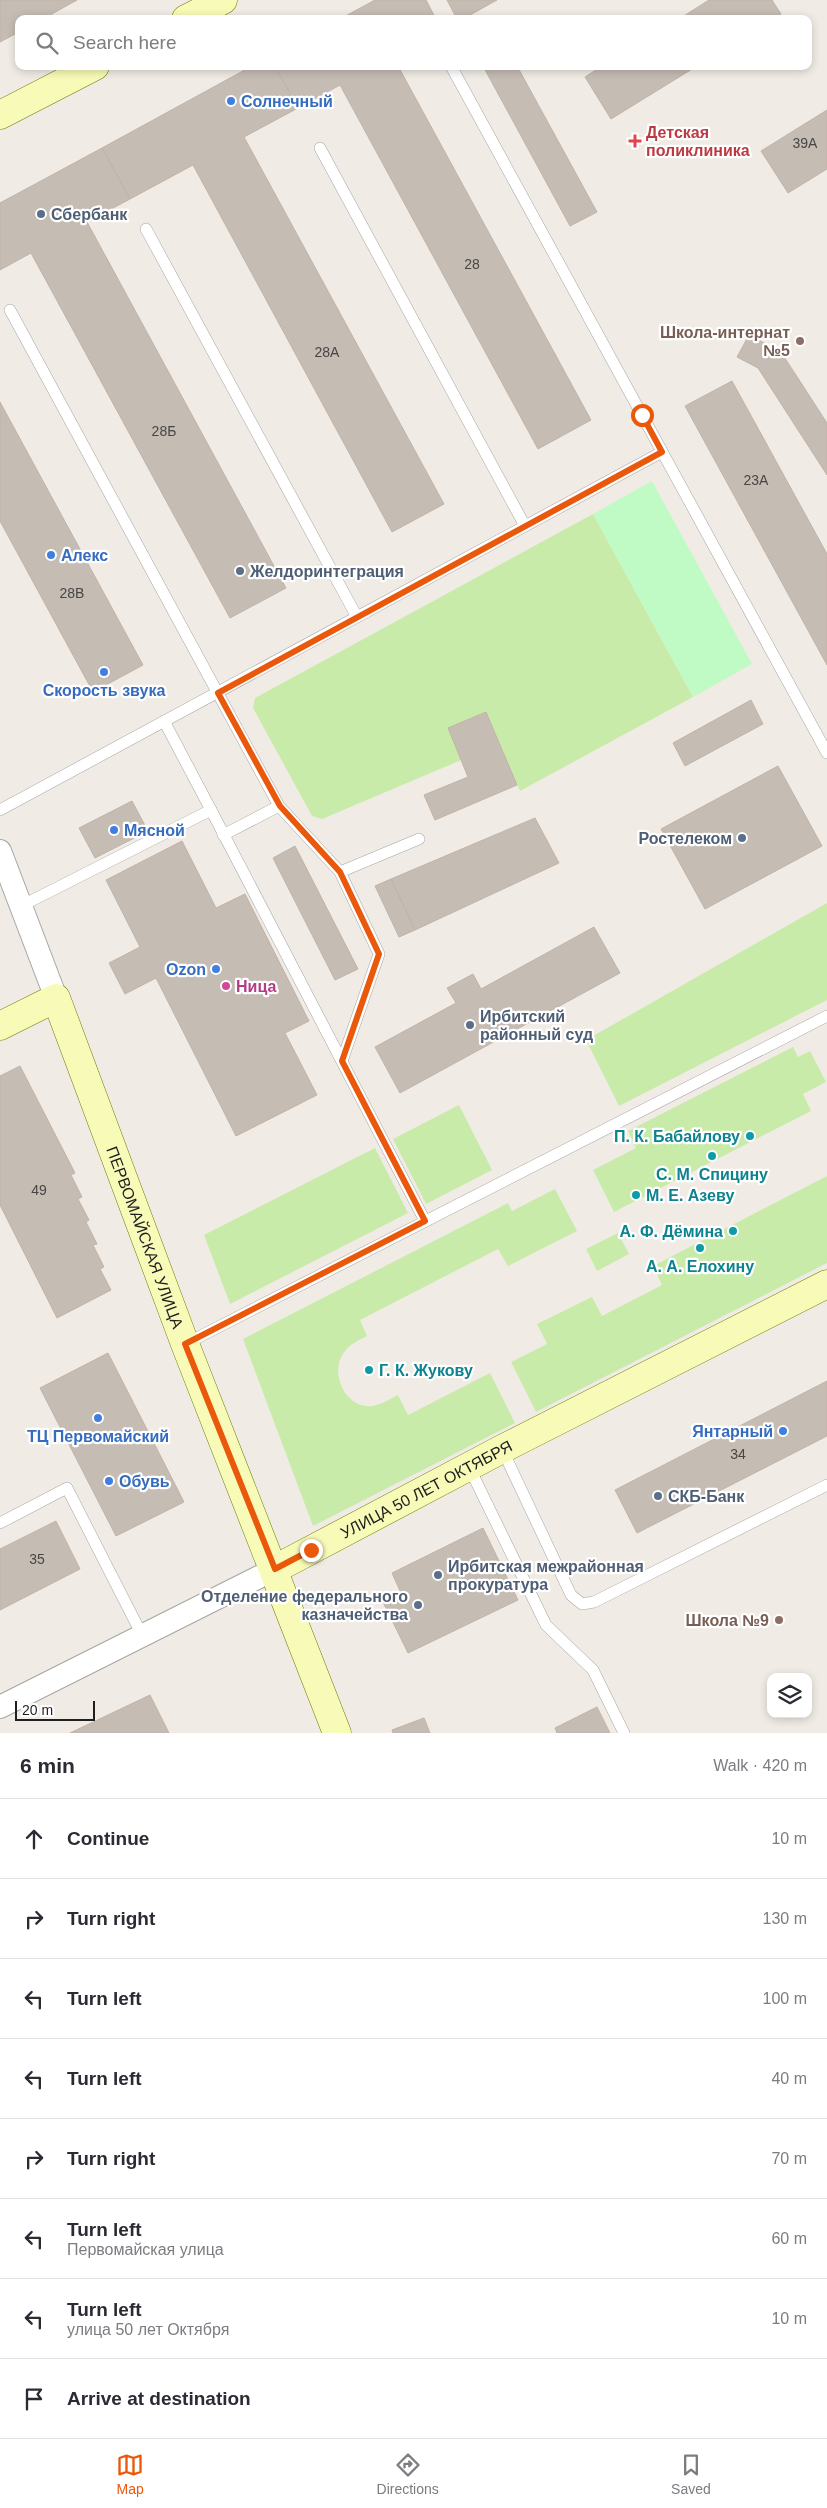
<!DOCTYPE html>
<meta charset="utf-8">
<style>
:root{--surface:#fff;--page:#f7f7f7;--text:#2b2b33;--muted:#7c7c81;--line:#e1e1e2;--accent:#ea580c}
body{margin:0;font-family:Helvetica,sans-serif;background:var(--page);color:var(--text)}
.controls{position:absolute;right:15px;bottom:15px;display:grid;overflow:hidden;border-radius:10px;box-shadow:0 2px 8px #0003}
.controls button{width:45px;height:45px;display:grid;place-items:center;padding:0;border:0;border-bottom:1px solid var(--line);background:var(--surface);color:var(--text);font:25px sans-serif}
.scale{position:absolute;left:15px;bottom:12px;width:80px;box-sizing:border-box;padding-left:5px;border:2px solid #1f1f1f;border-top:0;font-size:14px;line-height:18px;white-space:nowrap;color:#1f1f1f;-webkit-text-stroke:4px #fff;paint-order:stroke}
.stop{position:absolute;width:15px;height:15px;margin:-11px;border:4px solid #ea580c;border-radius:50%;background:#fff}
.stop.end{background:#ea580c;border-color:#fff;box-shadow:0 1px 5px #0008}
.list{margin:0;padding:0;list-style:none}
h2{display:flex;justify-content:space-between;align-items:center;height:65px;margin:0;padding:0 20px;font-size:21px}
h2 small{font-size:16px;font-weight:400;color:var(--muted)}
.list li{display:grid;grid-template-columns:32px 1fr auto;gap:15px;align-items:center;box-sizing:border-box;height:80px;padding:0 20px;border-top:1px solid var(--line)}
.list b{display:block;font-size:19px;white-space:nowrap}
.list p{margin:0;font-size:16px;white-space:nowrap;color:var(--muted)}
.list em{font-size:16px;font-style:normal;color:var(--muted)}
.icon{flex:none;width:28px;height:28px;fill:none;stroke:currentColor;stroke-width:2;stroke-linecap:round;stroke-linejoin:round}
.map{position:relative;flex:none;width:827px;height:1733px;overflow:hidden}
.search{position:absolute;background:var(--surface);box-shadow:0 2px 8px #0003;left:15px;right:15px;top:15px;height:55px;display:flex;align-items:center;gap:12px;box-sizing:border-box;padding:0 18px;border-radius:10px;color:var(--muted);font-size:19px}
.sheet{height:705px;background:var(--surface)}
nav{display:flex;justify-content:space-around;align-items:center;box-sizing:border-box;height:70px;border-top:1px solid var(--line);background:var(--surface);font-size:14px;color:var(--muted)}
nav a{display:grid;justify-items:center;gap:2px}
nav .on{color:var(--accent)}
.map>svg:first-child{display:block}
.grass{fill:#c9eba9}
.park{fill:#c0fbc5}
.building{fill:#c5bcb4;stroke:#c2b3a6}
.lines{fill:none;stroke-linecap:round;stroke-linejoin:round}
.lane-casing{stroke:#a6a6a6;stroke-width:12}
.street-casing{stroke:#a6a6a6;stroke-width:24}
.secondary-casing{stroke:#6d7a01;stroke-width:29}
.lane{stroke:#fff;stroke-width:11}
.street{stroke:#fff;stroke-width:22}
.secondary{stroke:#f8fbb7;stroke-width:28}
.route{stroke:#ea580c;stroke-width:6}
.shop-dot{fill:#3f7fe0;stroke:#fff;stroke-width:2}
.health-dot{fill:#e0444e;stroke:#fff;stroke-width:2}
.service-dot{fill:#5c6f8a;stroke:#fff;stroke-width:2}
.education-dot{fill:#8d6e63;stroke:#fff;stroke-width:2}
.hotel-dot{fill:#d1479c;stroke:#fff;stroke-width:2}
.culture-dot{fill:#0f9aa8;stroke:#fff;stroke-width:2}
.labels{text-anchor:middle;dominant-baseline:central;stroke-width:4.5;stroke-linejoin:round;paint-order:stroke}
.number-label{font-size:14px;fill:#484644}
.shop-label{font-size:16px;font-weight:bold;fill:#366cbe;stroke:#fff;text-anchor:start}
.health-label{font-size:16px;font-weight:bold;fill:#be3a42;stroke:#fff;text-anchor:start}
.service-label{font-size:16px;font-weight:bold;fill:#4e5e75;stroke:#fff;text-anchor:start}
.education-label{font-size:16px;font-weight:bold;fill:#785e54;stroke:#fff;text-anchor:end}
.hotel-label{font-size:16px;font-weight:bold;fill:#b23c85;stroke:#fff;text-anchor:start}
.culture-label{font-size:16px;font-weight:bold;fill:#0d838f;stroke:#fff;text-anchor:end}
.street-label{font-size:16px;fill:#1f1f1f;stroke:#fff}
</style>
<div class="map">
<svg width="827" height="1733" viewBox="0 0 827 1733">
<rect width="100%" height="100%" fill="#f0ece5"/>
<g class="grass">
<polygon points="593,514 693,697 520,791 499,744 322,819 312,816 253,708 255,698"/>
<polygon points="827,903 827,1000 619,1106 586,1040"/>
<polygon points="793,1047 798,1057 810,1051 826,1082 803,1094 811,1111 614,1212 593,1170 636,1148 628,1131"/>
<polygon points="459,1105 492,1170 426,1204 393,1139"/>
<polygon points="375,1148 408,1213 230,1304 204,1235"/>
<polygon points="827,1176 827,1263 536,1412 511,1362 547,1344 537,1324 592,1297 602,1316 662,1285 653,1266"/>
<path d="M555 1189 577 1231 508 1266 498 1249 360 1320 367 1336C359 1340 350 1344 345 1351 328 1371 345 1410 373 1406 382 1404 390 1399 398 1395L408 1415 490 1373 515 1423 313 1526 243 1339 508 1203 512 1211Z"/>
<polygon points="618,1233 629,1254 597,1271 586,1249"/>
</g>
<polygon class="park" points="652,481 752,664 693,697 593,514"/>
<g class="building">
<polygon points="0,0 77,0 43,19 19,19 19,32 0,42"/>
<polygon points="375,0 426,0 436,19 340,19"/>
<polygon points="447,0 497,0 463,19 457,19"/>
<polygon points="709,0 772,0 781,14 773,19 679,19"/>
<polygon points="252,66 275,66 298,108 244,137 444,504 392,532 193,165 130,199 102,148"/>
<polygon points="275,66 398,66 591,420 538,449 340,85 298,108"/>
<polygon points="483,66 517,66 597,212 570,226"/>
<polygon points="602,66 697,66 611,119 585,77"/>
<polygon points="827,110 827,169 788,193 761,151"/>
<polygon points="102,148 130,199 87,222 286,588 230,618 31,253 0,270 0,203"/>
<polygon points="749,335 781,352 827,423 827,475 758,368 737,357"/>
<polygon points="732,381 827,554 827,665 685,406"/>
<polygon points="0,402 143,665 93,692 0,521"/>
<polygon points="751,700 763,724 685,766 673,743"/>
<polygon points="486,712 517,785 435,820 424,795 468,777 448,728"/>
<polygon points="778,766 822,846 705,909 661,829"/>
<polygon points="132,801 148,831 95,858 79,828"/>
<polygon points="535,818 559,863 415,930 391,879"/>
<polygon points="182,841 216,908 245,894 309,1021 285,1033 317,1095 236,1136 156,978 125,994 109,963 140,947 106,880"/>
<polygon points="295,846 358,969 335,980 273,858"/>
<polygon points="391,879 415,930 399,937 375,886"/>
<polygon points="594,927 620,973 400,1093 375,1047 456,1003 447,988 473,974 481,989"/>
<polygon points="20,1066 75,1173 71,1175 82,1197 78,1199 89,1220 86,1222 97,1244 93,1245 104,1267 100,1269 111,1290 57,1318 0,1205 0,1076"/>
<polygon points="108,1353 184,1502 116,1536 40,1388"/>
<polygon points="827,1381 827,1436 637,1533 615,1490"/>
<polygon points="56,1521 80,1569 0,1610 0,1549"/>
<polygon points="483,1528 518,1600 408,1653 383,1602 401,1593 392,1573"/>
<polygon points="150,1695 169,1733 70,1733"/>
<polygon points="597,1707 610,1733 557,1733 555,1728"/>
<polygon points="424,1718 430,1733 393,1733 392,1730"/>
</g>
<g class="lines">
<g class="lane-casing">
<g id="lane">
<polyline points="451,66 827,753"/>
<polyline points="320,148 525,526"/>
<polyline points="146,229 357,617"/>
<polyline points="10,310 279,806 340,872 419,839"/>
<polyline points="164,721 211,810"/>
<polyline points="0,810 662,452"/>
<polyline points="223,835 279,806"/>
<polyline points="340,872 379,954 342,1061"/>
<polyline points="21,906 211,810 425,1221"/>
<polyline points="185,1344 827,1016"/>
<polyline points="502,1449 571,1595 582,1604 594,1602 827,1485"/>
<polyline points="469,1467 546,1625 593,1670 624,1733"/>
<polyline points="0,1523 67,1488 142,1635"/>
</g>
</g>
<g class="street-casing">
<g id="street">
<polyline points="0,851 56,998"/>
<polyline points="0,1707 275,1569"/>
</g>
</g>
<g class="secondary-casing">
<g id="secondary">
<polyline points="186,19 223,0"/>
<polyline points="0,115 95,66"/>
<path id="s1" d="M0 1026 56 998 185 1344 337 1733"/>
<path id="s2" d="M275 1569 502 1449 827 1284"/>
</g>
</g>
<use href="#lane" class="lane"/>
<use href="#street" class="street"/>
<use href="#secondary" class="secondary"/>
</g>
<g class="lines">
<polyline class="route" points="311,1550 275,1569 185,1344 425,1221 342,1061 379,954 340,872 280,806 218,693 662,452 642,415"/>
</g>
<g class="shop-dot">
<circle cx="231" cy="101" r="5"/>
<circle cx="51" cy="555" r="5"/>
<circle cx="104" cy="672" r="5"/>
<circle cx="114" cy="830" r="5"/>
<circle cx="216" cy="969" r="5"/>
<circle cx="98" cy="1418" r="5"/>
<circle cx="783" cy="1431" r="5"/>
<circle cx="109" cy="1481" r="5"/>
</g>
<path class="health-dot" d="M632.5 133.5h5v5h5v5h-5v5h-5v-5h-5v-5h5z"/>
<g class="service-dot">
<circle cx="41" cy="214" r="5"/>
<circle cx="240" cy="571" r="5"/>
<circle cx="742" cy="838" r="5"/>
<circle cx="470" cy="1025" r="5"/>
<circle cx="658" cy="1496" r="5"/>
<circle cx="438" cy="1575" r="5"/>
<circle cx="418" cy="1605" r="5"/>
</g>
<g class="education-dot">
<circle cx="800" cy="341" r="5"/>
<circle cx="779" cy="1620" r="5"/>
</g>
<circle class="hotel-dot" cx="226" cy="986" r="5"/>
<g class="culture-dot">
<circle cx="750" cy="1136" r="5"/>
<circle cx="712" cy="1156" r="5"/>
<circle cx="636" cy="1195" r="5"/>
<circle cx="733" cy="1231" r="5"/>
<circle cx="700" cy="1248" r="5"/>
<circle cx="369" cy="1370" r="5"/>
</g>
<g class="labels">
<g class="number-label">
<text x="805" y="143">39А</text>
<text x="472" y="264">28</text>
<text x="327" y="352">28А</text>
<text x="164" y="431">28Б</text>
<text x="756" y="480">23А</text>
<text x="72" y="593">28В</text>
<text x="39" y="1190">49</text>
<text x="738" y="1454">34</text>
<text x="37" y="1559">35</text>
</g>
<g class="shop-label">
<text x="241" y="101">Солнечный</text>
<text x="61" y="555">Алекс</text>
<text x="104" y="690" text-anchor="middle">Скорость звука</text>
<text x="124" y="830">Мясной</text>
<text x="206" y="969" text-anchor="end">Ozon</text>
<text x="773" y="1431" text-anchor="end">Янтарный</text>
<text x="98" y="1436" text-anchor="middle">ТЦ Первомайский</text>
<text x="119" y="1481">Обувь</text>
</g>
<g class="health-label">
<text x="646" y="132">Детская<tspan x="646" dy="18">поликлиника</tspan></text>
</g>
<g class="service-label">
<text x="51" y="214">Сбербанк</text>
<text x="250" y="571">Желдоринтеграция</text>
<text x="732" y="838" text-anchor="end">Ростелеком</text>
<text x="480" y="1016">Ирбитский<tspan x="480" dy="18">районный суд</tspan></text>
<text x="668" y="1496">СКБ-Банк</text>
<text x="448" y="1566">Ирбитская межрайонная<tspan x="448" dy="18">прокуратура</tspan></text>
<text x="408" y="1596" text-anchor="end">Отделение федерального<tspan x="408" dy="18">казначейства</tspan></text>
</g>
<g class="education-label">
<text x="790" y="332">Школа-интернат<tspan x="790" dy="18">№5</tspan></text>
<text x="769" y="1620">Школа №9</text>
</g>
<g class="hotel-label">
<text x="236" y="986">Ница</text>
</g>
<g class="culture-label">
<text x="740" y="1136">П. К. Бабайлову</text>
<text x="712" y="1174" text-anchor="middle">С. М. Спицину</text>
<text x="646" y="1195" text-anchor="start">М. Е. Азеву</text>
<text x="723" y="1231">А. Ф. Дёмина</text>
<text x="700" y="1266" text-anchor="middle">А. А. Елохину</text>
<text x="379" y="1370" text-anchor="start">Г. К. Жукову</text>
</g>
<g class="street-label">
<text stroke="none"><textPath href="#s1" startOffset="318">ПЕРВОМАЙСКАЯ УЛИЦА</textPath></text>
<text stroke="none"><textPath href="#s2" startOffset="171">УЛИЦА 50 ЛЕТ ОКТЯБРЯ</textPath></text>
</g>
</g>
</svg>
<div class="controls">
<button><svg class="icon" aria-label="layers" viewBox="0 0 24 24"><path d="M12 4l9 5-9 5-9-5zM3 14l9 5 9-5"/></svg></button>
</div>
<div class="scale">20 m</div>
<div class="stop" style="left:642px;top:415px"></div>
<div class="stop end" style="left:311px;top:1550px"></div>
<div class="search"><svg class="icon" aria-label="search" viewBox="0 0 24 24"><circle cx="10" cy="10" r="6"/><path d="M15 15l6 6"/></svg>Search here</div>
</div>
<section class="sheet">
<h2>6 min<small>Walk · 420 m</small></h2>
<ul class="list">
<li><svg class="icon" aria-label="ahead" viewBox="0 0 24 24"><path d="M12 20V5M6 11l6-6 6 6"/></svg><div><b>Continue</b></div><em>10 m</em></li>
<li><svg class="icon" aria-label="right" viewBox="0 0 24 24"><path d="M7 20v-9h11M14 6l5 5-5 5"/></svg><div><b>Turn right</b></div><em>130 m</em></li>
<li><svg class="icon" aria-label="left" viewBox="0 0 24 24"><path d="M17 20v-9H6M10 6l-5 5 5 5"/></svg><div><b>Turn left</b></div><em>100 m</em></li>
<li><svg class="icon" aria-label="left" viewBox="0 0 24 24"><path d="M17 20v-9H6M10 6l-5 5 5 5"/></svg><div><b>Turn left</b></div><em>40 m</em></li>
<li><svg class="icon" aria-label="right" viewBox="0 0 24 24"><path d="M7 20v-9h11M14 6l5 5-5 5"/></svg><div><b>Turn right</b></div><em>70 m</em></li>
<li><svg class="icon" aria-label="left" viewBox="0 0 24 24"><path d="M17 20v-9H6M10 6l-5 5 5 5"/></svg><div><b>Turn left</b><p>Первомайская улица</p></div><em>60 m</em></li>
<li><svg class="icon" aria-label="left" viewBox="0 0 24 24"><path d="M17 20v-9H6M10 6l-5 5 5 5"/></svg><div><b>Turn left</b><p>улица 50 лет Октября</p></div><em>10 m</em></li>
<li><svg class="icon" aria-label="arrive" viewBox="0 0 24 24"><path d="M6 21V4h12l-3 4 3 4H6"/></svg><div><b>Arrive at destination</b></div></li>
</ul>
</section>
<nav>
<a class="on"><svg class="icon" aria-label="map" viewBox="0 0 24 24"><path d="M3 6l6-2 6 2 6-2v14l-6 2-6-2-6 2zM9 4v14M15 6v14"/></svg>Map</a>
<a><svg class="icon" aria-label="directions" viewBox="0 0 24 24"><path d="M12 3l9 9-9 9-9-9zM9 14v-3h6M13 9l2 2-2 2"/></svg>Directions</a>
<a><svg class="icon" aria-label="saved" viewBox="0 0 24 24"><path d="M7 4h10v16l-5-4-5 4z"/></svg>Saved</a>
</nav>
